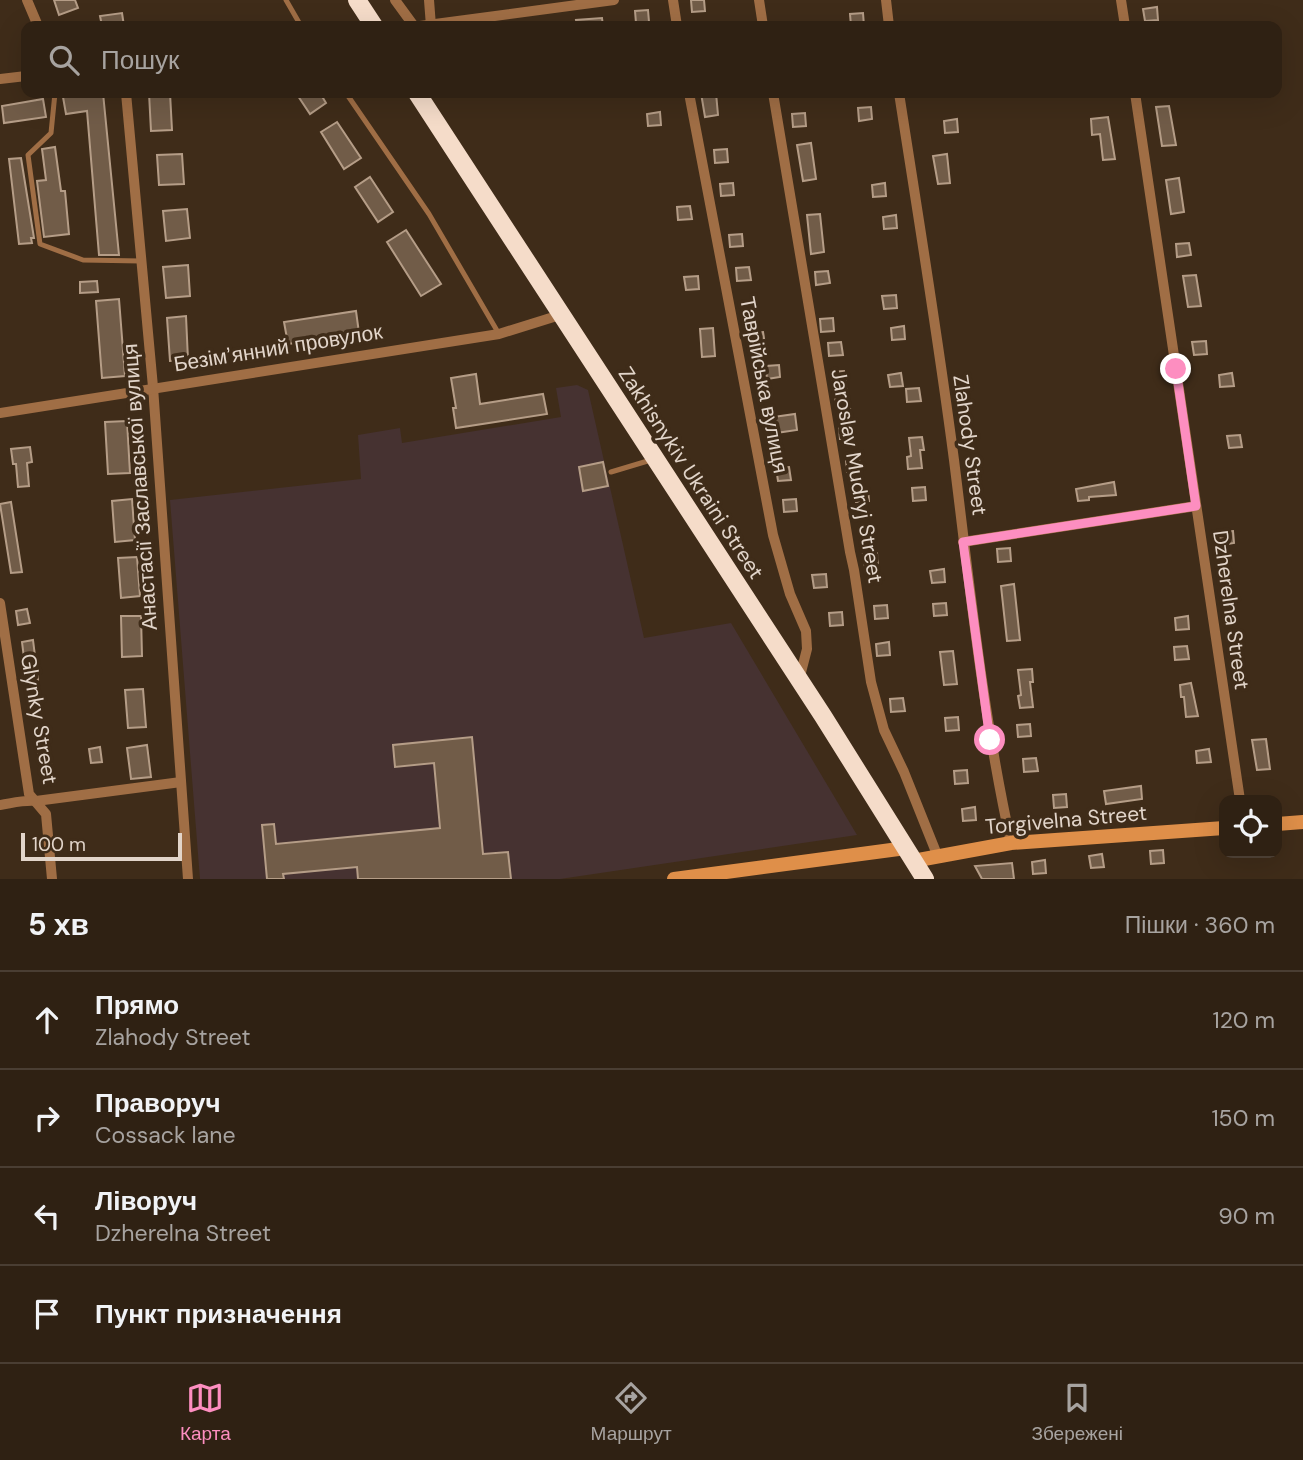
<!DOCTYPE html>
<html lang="uk">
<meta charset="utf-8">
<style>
:root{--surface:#2f2113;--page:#3b2e21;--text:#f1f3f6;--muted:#a7a3a0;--line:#4a3e33;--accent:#fd8ec0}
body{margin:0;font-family:"DM Sans",sans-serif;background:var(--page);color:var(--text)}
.controls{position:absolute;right:21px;bottom:21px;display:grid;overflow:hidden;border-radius:14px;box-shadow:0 7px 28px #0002}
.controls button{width:63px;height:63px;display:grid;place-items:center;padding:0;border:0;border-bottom:2px solid var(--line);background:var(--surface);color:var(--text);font:35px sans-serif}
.scale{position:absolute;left:21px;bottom:18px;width:161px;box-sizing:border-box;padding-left:7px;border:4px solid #e2d5ca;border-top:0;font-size:19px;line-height:24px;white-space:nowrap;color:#e2d5ca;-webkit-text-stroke:5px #3f2c19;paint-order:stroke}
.stop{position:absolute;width:21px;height:21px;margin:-16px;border:5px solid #fd8ec0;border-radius:50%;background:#fff}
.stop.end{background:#fd8ec0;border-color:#fff;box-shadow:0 2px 7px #0008}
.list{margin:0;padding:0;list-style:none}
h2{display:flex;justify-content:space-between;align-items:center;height:91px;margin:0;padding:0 28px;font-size:30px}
h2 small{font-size:23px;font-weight:400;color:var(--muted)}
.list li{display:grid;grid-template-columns:46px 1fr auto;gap:21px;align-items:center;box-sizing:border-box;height:98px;padding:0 28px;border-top:2px solid var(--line)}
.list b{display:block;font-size:26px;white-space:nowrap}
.list p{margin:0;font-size:23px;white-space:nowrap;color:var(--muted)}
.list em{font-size:23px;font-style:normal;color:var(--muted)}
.icon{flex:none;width:38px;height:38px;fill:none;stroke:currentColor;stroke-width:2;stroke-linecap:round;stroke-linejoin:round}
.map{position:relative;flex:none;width:1303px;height:879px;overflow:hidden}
.search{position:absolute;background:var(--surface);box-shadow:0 7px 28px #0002;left:21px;right:21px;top:21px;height:77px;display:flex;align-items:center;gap:18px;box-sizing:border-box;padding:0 24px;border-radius:14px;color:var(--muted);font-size:26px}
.sheet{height:483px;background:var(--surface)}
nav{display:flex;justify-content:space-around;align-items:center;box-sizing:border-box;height:98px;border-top:2px solid var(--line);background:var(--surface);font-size:19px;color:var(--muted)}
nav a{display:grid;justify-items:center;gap:4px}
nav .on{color:var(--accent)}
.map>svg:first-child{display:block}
.industrial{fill:#463231}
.building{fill:#715c48;stroke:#b59d87;stroke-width:2}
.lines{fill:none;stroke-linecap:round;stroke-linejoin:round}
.lane{stroke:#a06e45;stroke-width:5}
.street{stroke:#a06e45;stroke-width:10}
.secondary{stroke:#df8f49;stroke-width:14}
.highway{stroke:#f5dcc9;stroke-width:18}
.route{stroke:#fd8ec0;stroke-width:9}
.labels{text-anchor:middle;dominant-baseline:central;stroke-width:7;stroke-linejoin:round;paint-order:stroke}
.street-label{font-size:21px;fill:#e2d5ca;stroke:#3f2c19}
</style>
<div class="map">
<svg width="1303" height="879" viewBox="0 0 1303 879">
<rect width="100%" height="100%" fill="#3f2c19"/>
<polygon class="industrial" points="577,385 588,390 644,638 731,623 857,835 560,879 200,879 170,500 361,479 358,435 400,428 402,443 561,417 556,388"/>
<g class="building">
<polygon points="54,0 75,0 78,8 59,15"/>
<polygon points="691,0 704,0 705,11 692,12"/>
<polygon points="1157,7 1158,20 1145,21 1143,9"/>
<polygon points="648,10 649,22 636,23 635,11"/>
<polygon points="122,13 124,26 102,26 100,16"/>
<polygon points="863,13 864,26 851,26 850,14"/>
<polygon points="602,18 603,26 577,26 576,20"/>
<polygon points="89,93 103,93 119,255 99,255 87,111 66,114 63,97"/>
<polygon points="149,93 170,93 172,130 151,131"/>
<polygon points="296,93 320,93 326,103 310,114"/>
<polygon points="701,93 716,93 718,115 705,117"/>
<polygon points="43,99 46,117 4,123 2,106"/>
<polygon points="1169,106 1176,145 1162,146 1156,107"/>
<polygon points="871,107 872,119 859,121 858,108"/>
<polygon points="660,112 661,125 648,126 647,114"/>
<polygon points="805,113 806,126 793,127 792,114"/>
<polygon points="1108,117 1115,159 1103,160 1100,134 1092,135 1091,119"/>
<polygon points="957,119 958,132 945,133 944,121"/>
<polygon points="337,122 361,158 344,169 321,132"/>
<polygon points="811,143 816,179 803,181 797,145"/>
<polygon points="55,147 61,191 65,191 69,234 44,237 37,181 46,180 42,149"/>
<polygon points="727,149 728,162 715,163 714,150"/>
<polygon points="182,154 184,184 159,185 157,155"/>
<polygon points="947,154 950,183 938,184 933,156"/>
<polygon points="21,158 34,238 31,238 32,243 19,244 9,159"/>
<polygon points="370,177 393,212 378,222 355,187"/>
<polygon points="1179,178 1184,212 1171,214 1166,180"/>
<polygon points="733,183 734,195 721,196 720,184"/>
<polygon points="885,183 886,196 873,197 872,185"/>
<polygon points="690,206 692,219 678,220 677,207"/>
<polygon points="187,209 190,238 166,241 163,211"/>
<polygon points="820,214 824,252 811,254 807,215"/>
<polygon points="896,215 897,228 884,229 883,217"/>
<polygon points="406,230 441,284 421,296 387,242"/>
<polygon points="742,234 743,246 730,247 729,235"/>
<polygon points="1189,243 1191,255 1177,257 1176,244"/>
<polygon points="188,265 190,296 166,298 163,267"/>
<polygon points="749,267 751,280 737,281 736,268"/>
<polygon points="828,271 830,283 816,285 815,272"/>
<polygon points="1196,275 1201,306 1188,307 1183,276"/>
<polygon points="698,276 699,289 686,290 684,277"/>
<polygon points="97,281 98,292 80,293 80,282"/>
<polygon points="896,295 897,308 884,309 882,296"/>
<polygon points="119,299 125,376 102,378 96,301"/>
<polygon points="356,311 359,333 288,344 284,322"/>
<polygon points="186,316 188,360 170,361 167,318"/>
<polygon points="833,318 834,331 821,332 820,319"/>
<polygon points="904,326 905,339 892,340 891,328"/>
<polygon points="713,328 715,356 702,357 700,329"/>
<polygon points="763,332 765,345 751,346 750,333"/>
<polygon points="1206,341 1207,354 1194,355 1192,342"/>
<polygon points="841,342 843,355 829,356 828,343"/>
<polygon points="779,365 780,377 767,379 766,366"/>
<polygon points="844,371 850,408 837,409 831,372"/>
<polygon points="901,373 903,386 890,387 888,375"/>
<polygon points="1232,373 1234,386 1220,387 1219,375"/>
<polygon points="476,374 480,404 543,394 547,414 456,428 453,408 456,408 451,378"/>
<polygon points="919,388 921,401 907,402 906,389"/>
<polygon points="795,414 797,430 769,434 766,418"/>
<polygon points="127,421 130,473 108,474 105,422"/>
<polygon points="852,425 854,438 840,439 839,426"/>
<polygon points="1240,435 1242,447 1229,448 1227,436"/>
<polygon points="922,437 924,450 920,450 922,468 908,469 907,457 911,456 909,438"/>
<polygon points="30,447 32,462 27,463 29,486 18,487 16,464 13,464 11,449"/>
<polygon points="859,458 860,471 847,472 846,459"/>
<polygon points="603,462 608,486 583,491 579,467"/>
<polygon points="789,467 791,480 778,481 776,468"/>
<polygon points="1114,482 1116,495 1089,497 1089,500 1078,501 1076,489"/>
<polygon points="925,487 926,500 913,501 912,488"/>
<polygon points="868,488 869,501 856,502 855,489"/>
<polygon points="132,499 135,540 115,542 112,501"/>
<polygon points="796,499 797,511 784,512 783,500"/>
<polygon points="11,502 22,572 11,573 0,504"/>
<polygon points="1233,531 1234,543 1221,545 1220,532"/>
<polygon points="1010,548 1011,561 998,562 997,549"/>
<polygon points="877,553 878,566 865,567 863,554"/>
<polygon points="137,557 140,596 121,598 118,558"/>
<polygon points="944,569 945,582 932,583 930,571"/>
<polygon points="826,574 827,587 814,588 812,575"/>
<polygon points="1014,584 1020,640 1007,641 1001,586"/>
<polygon points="946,603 947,615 934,616 933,604"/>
<polygon points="887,605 888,618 875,619 874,606"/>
<polygon points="27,609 30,623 18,625 16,611"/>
<polygon points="842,612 843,625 830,626 829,613"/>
<polygon points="121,616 141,616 142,656 122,657"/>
<polygon points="1188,616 1189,629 1176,630 1175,618"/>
<polygon points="33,640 38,680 27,682 22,642"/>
<polygon points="889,642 890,655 877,656 876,644"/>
<polygon points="1187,646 1189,659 1175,660 1174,647"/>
<polygon points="953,651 957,684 944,685 940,652"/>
<polygon points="1032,669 1033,682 1030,682 1033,707 1020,708 1018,696 1021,695 1018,670"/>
<polygon points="1191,683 1198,716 1186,717 1184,697 1181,697 1180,685"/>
<polygon points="143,689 146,727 128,728 125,690"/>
<polygon points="903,698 905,711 891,712 890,699"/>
<polygon points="958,717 959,730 946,731 945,718"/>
<polygon points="1030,724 1031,736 1018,737 1017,725"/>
<polygon points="472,737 483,854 508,852 511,879 358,879 357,867 283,874 284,879 267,879 262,825 274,824 276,844 440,828 434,763 395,767 393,745"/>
<polygon points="1266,739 1270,769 1257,770 1252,740"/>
<polygon points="147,745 151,777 131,779 127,748"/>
<polygon points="100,747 102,762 91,763 89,749"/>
<polygon points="49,748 51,763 40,764 38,750"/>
<polygon points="1209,749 1211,762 1197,763 1196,751"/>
<polygon points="1036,758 1038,771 1024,772 1023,759"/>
<polygon points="967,770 968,783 955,784 954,771"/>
<polygon points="1141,786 1142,799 1106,804 1104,791"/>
<polygon points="1066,794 1067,807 1054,808 1053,795"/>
<polygon points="975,807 976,820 963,821 962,809"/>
<polygon points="1163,850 1164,863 1151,864 1150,851"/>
<polygon points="1102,854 1104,867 1091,868 1089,856"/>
<polygon points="1045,860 1046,873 1033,874 1032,862"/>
<polygon points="1012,863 1014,879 982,879 975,866"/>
</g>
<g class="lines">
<g class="lane">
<polyline points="286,0 301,26"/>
<polyline points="55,93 51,133 28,155 40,244 83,260 141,261"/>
<polyline points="346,93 429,214 499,334"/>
<polyline points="611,472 651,460"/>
</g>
<g class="street">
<polyline points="27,0 38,26"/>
<polyline points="395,0 414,26"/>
<polyline points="429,0 431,26"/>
<polyline points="673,0 677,26"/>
<polyline points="759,0 763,26"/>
<polyline points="886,0 889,26"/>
<polyline points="1121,0 1125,26"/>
<polyline points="420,26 614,0"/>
<polyline points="0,79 26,76"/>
<polyline points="126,93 153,387 188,879"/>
<polyline points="689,93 773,535 790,594 806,631 807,649 799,680"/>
<polyline points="773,93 850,552 854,570 871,682 884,730 904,772 938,857"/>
<path d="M899 93C918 215 938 337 954 460 970 588 983 716 1011 843"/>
<polyline points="1135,93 1240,800"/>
<polyline points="0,413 499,334 560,315"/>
<polyline points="963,542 1196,506"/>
<polyline points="0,603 29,794 46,814 52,879"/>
<path d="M0 805C13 803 23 800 36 801L181 782"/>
</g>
<g class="secondary">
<polyline points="1277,824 1303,822"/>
<polyline points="913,861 1011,843 1224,828"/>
<polyline points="674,879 906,848"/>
</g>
<g class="highway">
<polyline points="357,0 374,26"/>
<polyline points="417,93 823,716 925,879"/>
</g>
</g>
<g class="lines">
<polyline class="route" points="990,740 963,542 1196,506 1176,369"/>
</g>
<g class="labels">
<g class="street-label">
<text transform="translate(278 348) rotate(-9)">Безімʼянний провулок</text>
<text transform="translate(764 385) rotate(79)">Таврійська вулиця</text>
<text transform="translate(970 445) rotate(82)">Zlahody Street</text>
<text transform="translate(691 473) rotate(57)">Zakhisnykiv Ukraini Street</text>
<text transform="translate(857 476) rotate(80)">Jaroslav Mudryj Street</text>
<text transform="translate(140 487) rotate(-94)">Анастасії Заславської вулиця</text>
<text transform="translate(1231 610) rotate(82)">Dzherelna Street</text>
<text transform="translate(39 719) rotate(80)">Glynky Street</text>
<text transform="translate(1066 820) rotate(-5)">Torgivelna Street</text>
</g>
</g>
</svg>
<div class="controls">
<button><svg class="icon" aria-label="locate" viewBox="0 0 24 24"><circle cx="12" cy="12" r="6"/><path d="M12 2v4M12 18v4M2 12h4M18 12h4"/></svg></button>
</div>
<div class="scale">100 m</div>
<div class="stop" style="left:990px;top:740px"></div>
<div class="stop end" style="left:1176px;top:369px"></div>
<div class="search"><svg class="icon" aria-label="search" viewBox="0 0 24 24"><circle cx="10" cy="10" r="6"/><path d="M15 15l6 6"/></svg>Пошук</div>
</div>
<section class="sheet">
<h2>5 хв<small>Пішки · 360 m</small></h2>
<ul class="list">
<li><svg class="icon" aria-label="ahead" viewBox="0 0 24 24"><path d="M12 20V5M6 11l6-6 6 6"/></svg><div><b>Прямо</b><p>Zlahody Street</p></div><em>120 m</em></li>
<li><svg class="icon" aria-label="right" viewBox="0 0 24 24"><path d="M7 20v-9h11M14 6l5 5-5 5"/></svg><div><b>Праворуч</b><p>Cossack lane</p></div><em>150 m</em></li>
<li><svg class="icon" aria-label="left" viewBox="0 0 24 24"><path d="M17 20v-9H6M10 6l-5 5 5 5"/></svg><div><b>Ліворуч</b><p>Dzherelna Street</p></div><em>90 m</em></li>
<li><svg class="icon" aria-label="arrive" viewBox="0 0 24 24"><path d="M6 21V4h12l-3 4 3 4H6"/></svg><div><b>Пункт призначення</b></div></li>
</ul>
</section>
<nav>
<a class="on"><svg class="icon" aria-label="map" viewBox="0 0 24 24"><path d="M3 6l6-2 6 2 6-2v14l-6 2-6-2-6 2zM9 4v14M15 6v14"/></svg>Карта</a>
<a><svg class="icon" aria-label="directions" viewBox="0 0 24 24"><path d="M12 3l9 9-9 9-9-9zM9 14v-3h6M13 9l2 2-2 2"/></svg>Маршрут</a>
<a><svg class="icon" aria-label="saved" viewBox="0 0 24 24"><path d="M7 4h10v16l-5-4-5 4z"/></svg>Збережені</a>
</nav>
